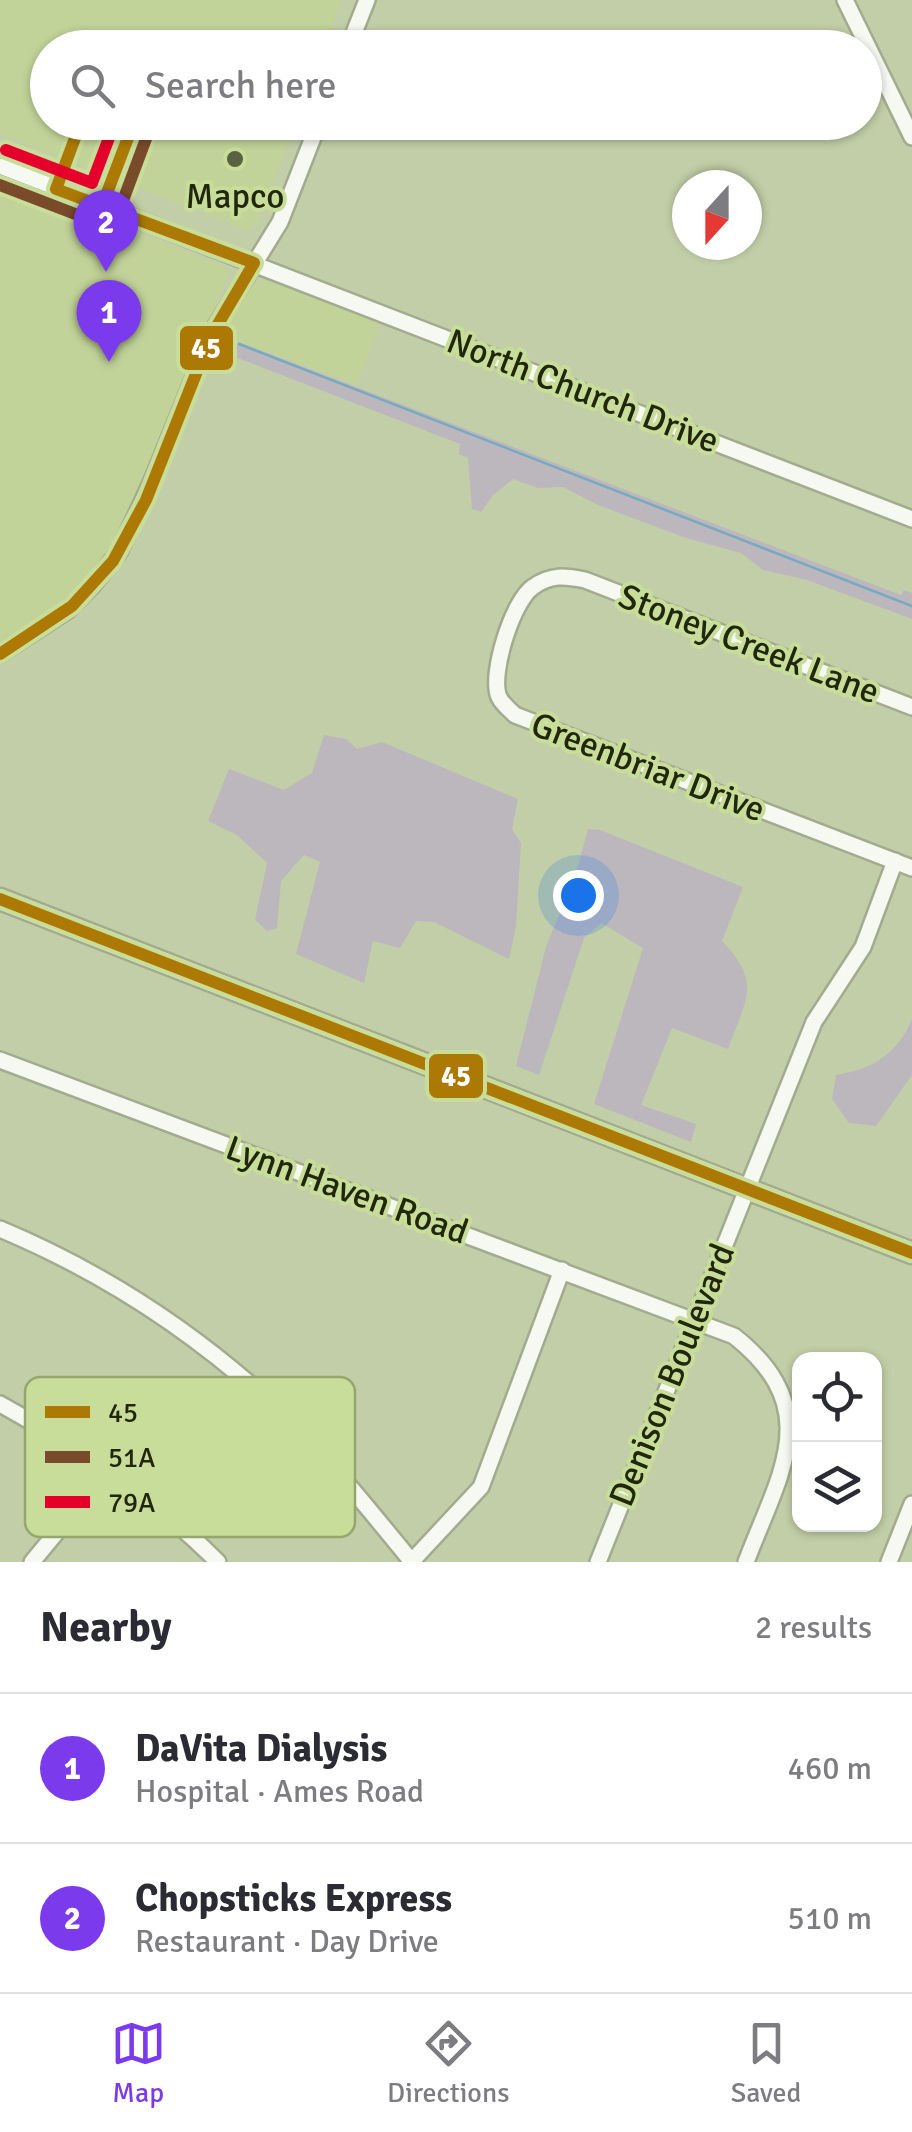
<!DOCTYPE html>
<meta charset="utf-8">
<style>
:root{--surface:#fff;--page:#f2f2f3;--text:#2b2b33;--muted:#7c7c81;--line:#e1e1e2;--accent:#7c3aed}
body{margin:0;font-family:Signika,sans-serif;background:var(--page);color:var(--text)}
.controls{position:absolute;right:30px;bottom:30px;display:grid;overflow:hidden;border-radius:20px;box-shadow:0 2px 8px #0004}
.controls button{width:90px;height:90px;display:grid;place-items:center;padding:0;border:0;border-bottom:2px solid var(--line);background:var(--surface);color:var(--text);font:50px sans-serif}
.compass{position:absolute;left:672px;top:170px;width:90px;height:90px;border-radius:50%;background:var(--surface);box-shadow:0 2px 8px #0004;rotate:201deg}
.you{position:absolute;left:578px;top:895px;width:35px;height:35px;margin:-25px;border:8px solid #fff;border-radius:50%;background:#1a73e8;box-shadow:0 0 0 15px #1a73e833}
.badge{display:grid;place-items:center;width:65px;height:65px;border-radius:50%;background:var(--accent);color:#fff;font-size:32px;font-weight:700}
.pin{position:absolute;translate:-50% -82px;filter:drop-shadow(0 2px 5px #0008)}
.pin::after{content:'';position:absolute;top:52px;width:35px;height:30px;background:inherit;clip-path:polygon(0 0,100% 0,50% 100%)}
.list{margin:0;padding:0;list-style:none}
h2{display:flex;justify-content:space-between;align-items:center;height:130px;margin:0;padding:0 40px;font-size:42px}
h2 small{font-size:32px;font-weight:400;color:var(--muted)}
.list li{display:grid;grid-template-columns:65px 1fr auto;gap:30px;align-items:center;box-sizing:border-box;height:150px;padding:0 40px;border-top:2px solid var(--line)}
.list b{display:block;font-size:38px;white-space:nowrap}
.list p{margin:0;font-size:32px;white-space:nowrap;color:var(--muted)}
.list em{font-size:32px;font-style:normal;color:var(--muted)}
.icon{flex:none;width:55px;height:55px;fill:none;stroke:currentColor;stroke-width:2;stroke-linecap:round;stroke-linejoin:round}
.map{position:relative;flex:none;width:912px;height:1562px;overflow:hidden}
.search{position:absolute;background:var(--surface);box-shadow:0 2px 8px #0004;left:30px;right:30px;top:30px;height:110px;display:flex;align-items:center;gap:25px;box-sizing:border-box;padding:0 35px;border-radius:55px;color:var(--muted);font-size:38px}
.sheet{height:430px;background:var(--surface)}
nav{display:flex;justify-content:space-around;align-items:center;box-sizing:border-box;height:140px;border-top:2px solid var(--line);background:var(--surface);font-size:28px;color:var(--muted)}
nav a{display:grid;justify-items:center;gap:5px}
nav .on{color:var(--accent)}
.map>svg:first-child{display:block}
.built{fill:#c1d398}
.green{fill:#bbb7bd}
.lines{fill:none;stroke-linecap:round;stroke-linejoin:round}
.stream{stroke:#77a9c0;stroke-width:2.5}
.minor-casing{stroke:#a3ab8e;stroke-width:20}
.major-casing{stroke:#a3ab8e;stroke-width:25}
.minor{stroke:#f6f8f2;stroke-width:15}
.major{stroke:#f6f8f2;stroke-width:20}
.bus-1-casing{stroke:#c8dd99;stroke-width:20}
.bus-2-casing{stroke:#c8dd99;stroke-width:20}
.bus-3-casing{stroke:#c8dd99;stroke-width:20}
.bus-1{stroke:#ac7a04;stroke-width:12}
.bus-2{stroke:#7a4b2a;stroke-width:12}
.bus-3{stroke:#e4002b;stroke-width:12}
.poi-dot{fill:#596143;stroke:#c8dd99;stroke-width:4}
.labels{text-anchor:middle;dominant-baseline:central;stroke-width:8;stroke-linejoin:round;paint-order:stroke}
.poi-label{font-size:35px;fill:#20270c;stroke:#c8dd99}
.street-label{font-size:35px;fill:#20270c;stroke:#c8dd99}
.key{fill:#c8dd99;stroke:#96a66f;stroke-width:2.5}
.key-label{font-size:28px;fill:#20270c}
.line-badge{stroke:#c8dd99;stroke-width:4}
.badge-label{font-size:28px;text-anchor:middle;font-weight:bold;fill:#fff}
</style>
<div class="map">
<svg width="912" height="1562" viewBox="0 0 912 1562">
<rect width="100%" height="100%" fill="#c2cea8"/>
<g class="built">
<polygon points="0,0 342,0 324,47 48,48 48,122 295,123 257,223 247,230 0,134"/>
<polygon points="0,179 223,266 228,273 160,447 116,544 103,565 69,602 0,648"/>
<polygon points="261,280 275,281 380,322 357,384 222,335 250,290"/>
</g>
<g class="green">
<polygon points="238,342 901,595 904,590 912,593 912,619 807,580 763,570 741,553 686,538 598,505 563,487 538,488 513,479 493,495 481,512 472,509 468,458 459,454 460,444 235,357"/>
<polygon points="324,735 346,739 357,749 382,742 518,799 512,829 521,843 516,926 509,959 434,922 416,921 400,948 373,941 364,983 296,954 320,862 304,855 281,881 277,928 267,931 255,920 267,863 237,835 208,821 229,769 284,790 312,773"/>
<path d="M588 829 600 830 743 887 722 941C763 983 745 1001 728 1049L672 1028 641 1105 696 1124 691 1142 594 1104 643 948 601 923 584 938 539 1075 516 1066 546 947 576 873Z"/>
<path d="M912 1019V1075L876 1126 849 1123 832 1099 836 1075C871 1070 898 1054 912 1019Z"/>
</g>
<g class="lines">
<polyline class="stream" points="239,344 912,606"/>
<g class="minor-casing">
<g id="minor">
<polyline points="845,0 912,137"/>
<polyline points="348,48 367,0"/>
<polyline points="0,166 912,519"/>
<polyline points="0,654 68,610 93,585 119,552 152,481 213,331 280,222 319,122"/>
<path d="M912 707 585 580C565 576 551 574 533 587 513 600 489 675 499 697 502 704 510 710 515 715L912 868"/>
<path d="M0 1060 734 1336C826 1409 780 1472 746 1562"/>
<path d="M0 1229C98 1270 191 1330 270 1402 322 1450 367 1507 412 1562"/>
<path d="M0 1404C78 1447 155 1499 218 1562"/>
<polyline points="412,1561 481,1487 562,1270"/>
<polyline points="32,1562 108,1470"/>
<polyline points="598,1562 814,1022 863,947 895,861"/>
<polyline points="889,1562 912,1504"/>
</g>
</g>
<g class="major-casing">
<polyline id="major" points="0,899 912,1253"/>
</g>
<use href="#minor" class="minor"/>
<use href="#major" class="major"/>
<g class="bus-1-casing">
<g id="bus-1">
<polyline points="102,206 134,122"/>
<polyline points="0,654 72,606 113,561 146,500 211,336 254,263 56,189 81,122"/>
<polyline points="0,899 912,1253"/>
</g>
</g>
<g class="bus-2-casing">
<polyline id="bus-2" points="0,185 96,222 107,223 118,214 150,128"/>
</g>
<g class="bus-3-casing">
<polyline id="bus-3" points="6,150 92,183 115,122"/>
</g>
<use href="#bus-1" class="bus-1"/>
<use href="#bus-2" class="bus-2"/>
<use href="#bus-3" class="bus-3"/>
</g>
<circle class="poi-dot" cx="235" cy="159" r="10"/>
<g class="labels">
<g class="poi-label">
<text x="235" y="196">Mapco</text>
</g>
<g class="street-label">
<text transform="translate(583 391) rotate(21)">North Church Drive</text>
<text transform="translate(749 644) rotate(21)">Stoney Creek Lane</text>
<text transform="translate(648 767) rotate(21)">Greenbriar Drive</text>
<text transform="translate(347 1190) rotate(20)">Lynn Haven Road</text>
<text transform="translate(672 1375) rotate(-68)">Denison Boulevard</text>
</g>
</g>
<rect x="25" y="1377" width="330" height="160" rx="15" class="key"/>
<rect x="45" y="1406" width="45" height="12" fill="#ac7a04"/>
<rect x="45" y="1451" width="45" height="12" fill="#7a4b2a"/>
<rect x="45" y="1496" width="45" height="12" fill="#e4002b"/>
<g class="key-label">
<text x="108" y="1422">45</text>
<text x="108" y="1467">51A</text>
<text x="108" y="1512">79A</text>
</g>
<g class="line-badge">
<rect x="178" y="324" width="57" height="48" rx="10" fill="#ac7a04"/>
<rect x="427" y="1052" width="58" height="48" rx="10" fill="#ac7a04"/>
</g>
<g class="badge-label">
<text x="206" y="358">45</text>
<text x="456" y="1086">45</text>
</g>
</svg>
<div class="controls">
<button><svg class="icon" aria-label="locate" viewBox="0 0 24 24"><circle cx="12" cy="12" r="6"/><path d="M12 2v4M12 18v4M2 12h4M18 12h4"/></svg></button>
<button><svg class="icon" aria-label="layers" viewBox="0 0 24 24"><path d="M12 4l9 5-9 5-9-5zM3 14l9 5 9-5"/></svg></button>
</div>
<svg class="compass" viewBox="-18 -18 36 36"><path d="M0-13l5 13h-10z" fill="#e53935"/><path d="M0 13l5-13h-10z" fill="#7c7c81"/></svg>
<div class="you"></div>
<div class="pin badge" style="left:109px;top:362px">1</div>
<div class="pin badge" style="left:106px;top:272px">2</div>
<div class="search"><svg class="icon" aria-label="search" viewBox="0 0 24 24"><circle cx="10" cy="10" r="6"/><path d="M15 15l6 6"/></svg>Search here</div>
</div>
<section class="sheet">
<h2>Nearby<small>2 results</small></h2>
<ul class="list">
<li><span class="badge">1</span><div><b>DaVita Dialysis</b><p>Hospital · Ames Road</p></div><em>460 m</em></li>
<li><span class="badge">2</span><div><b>Chopsticks Express</b><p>Restaurant · Day Drive</p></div><em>510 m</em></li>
</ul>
</section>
<nav>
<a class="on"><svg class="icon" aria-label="map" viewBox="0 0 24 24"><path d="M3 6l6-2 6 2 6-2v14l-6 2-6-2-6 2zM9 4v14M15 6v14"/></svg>Map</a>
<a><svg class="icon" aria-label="directions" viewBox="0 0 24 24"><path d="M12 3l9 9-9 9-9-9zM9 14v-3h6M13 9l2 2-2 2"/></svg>Directions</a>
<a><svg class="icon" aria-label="saved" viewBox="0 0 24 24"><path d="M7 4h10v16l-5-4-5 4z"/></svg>Saved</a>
</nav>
